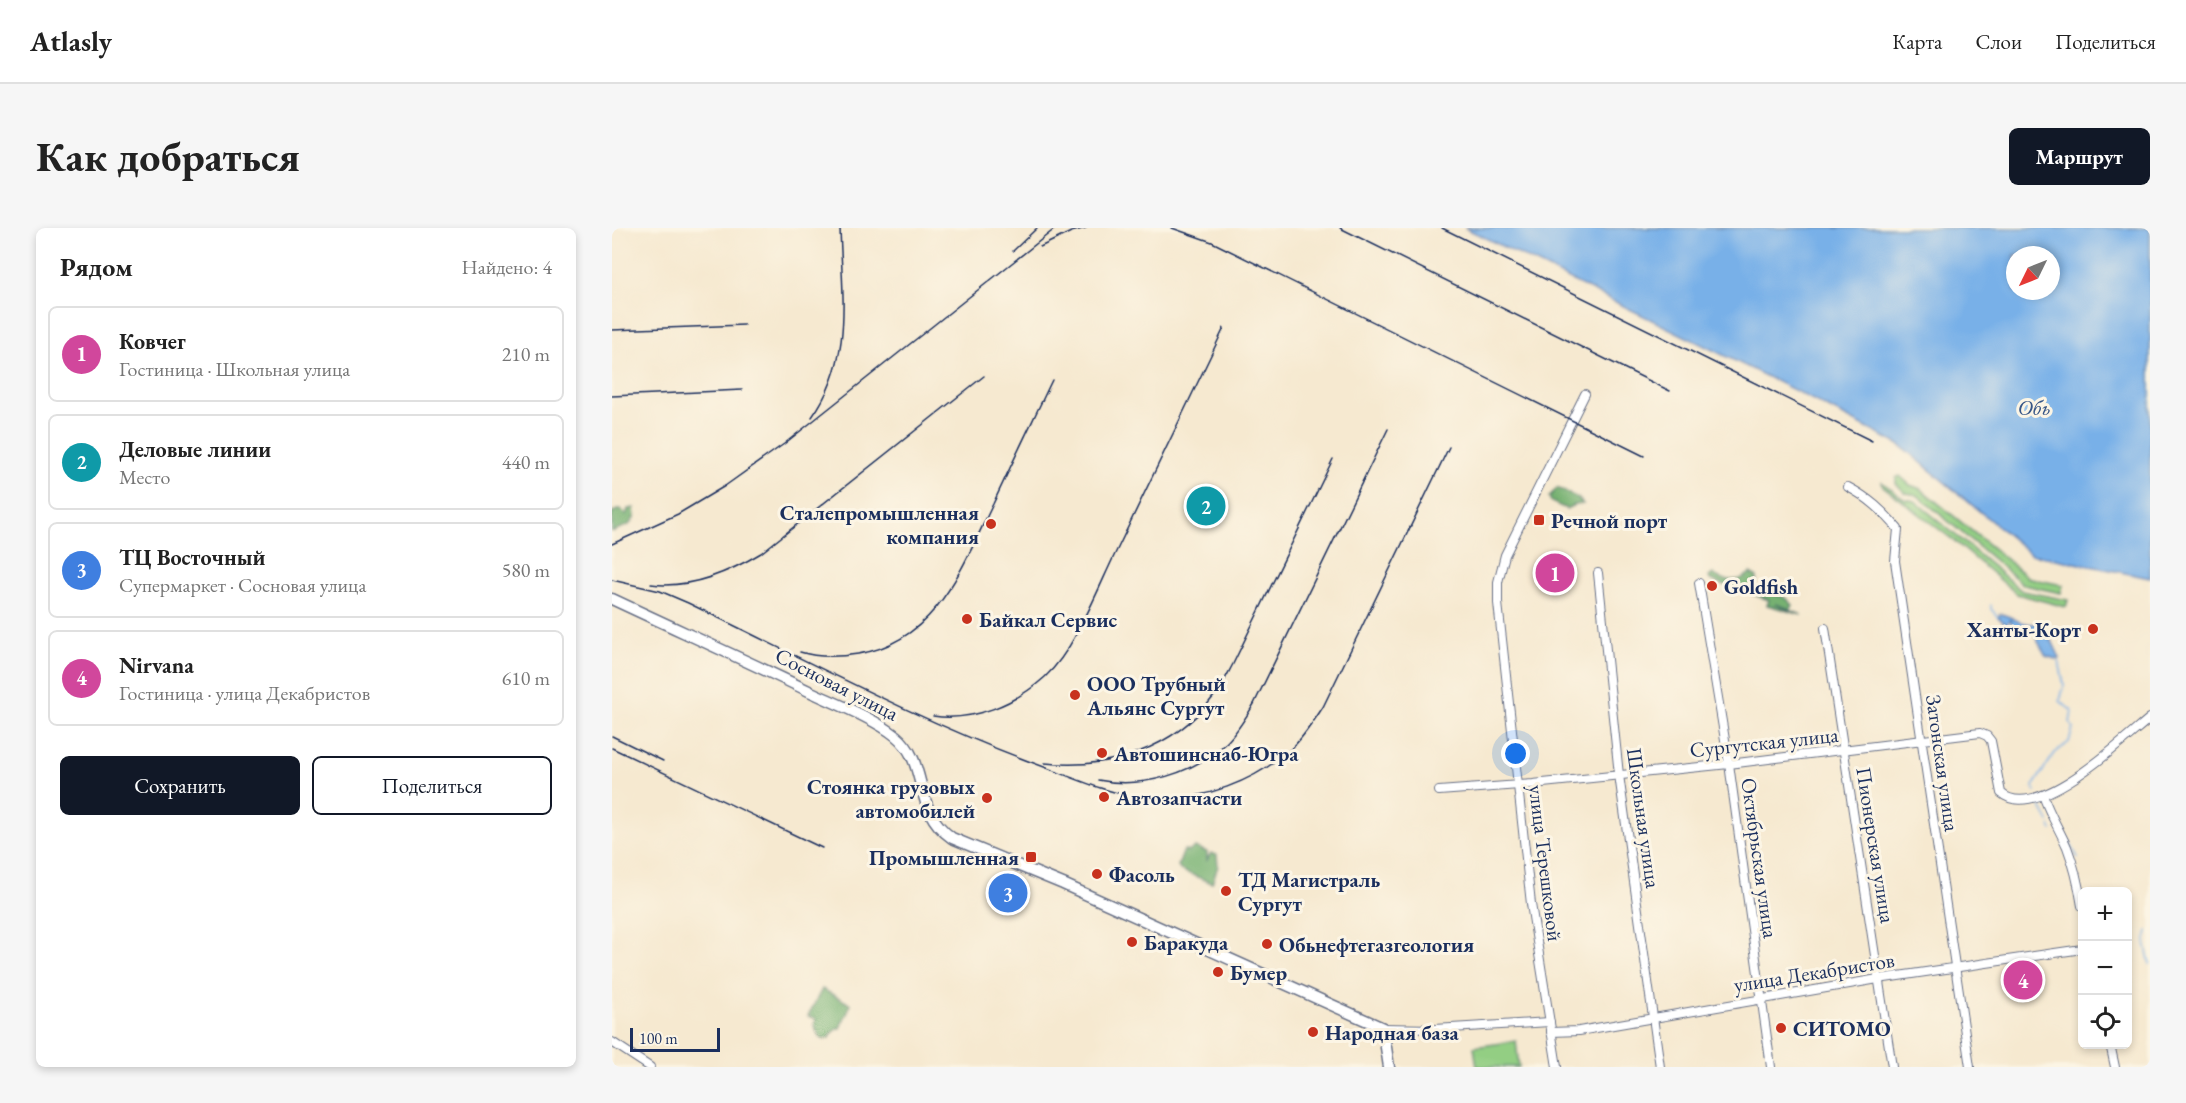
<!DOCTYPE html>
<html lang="ru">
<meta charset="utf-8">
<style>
:root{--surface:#fff;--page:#f6f6f6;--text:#222;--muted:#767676;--line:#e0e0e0;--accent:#111827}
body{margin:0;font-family:"EB Garamond",serif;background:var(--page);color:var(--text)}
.controls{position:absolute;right:18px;bottom:18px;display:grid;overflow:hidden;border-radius:9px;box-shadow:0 3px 9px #0003}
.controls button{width:54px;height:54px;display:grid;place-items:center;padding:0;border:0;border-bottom:2px solid var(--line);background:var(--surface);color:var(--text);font:30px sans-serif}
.compass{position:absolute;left:1394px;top:18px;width:54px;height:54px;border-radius:50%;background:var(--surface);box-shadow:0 3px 9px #0003;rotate:227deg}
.scale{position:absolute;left:18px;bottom:15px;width:90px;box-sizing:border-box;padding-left:6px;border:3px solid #1b2f5e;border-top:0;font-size:16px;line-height:21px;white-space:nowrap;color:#1b2f5e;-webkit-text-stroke:4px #fcf5e5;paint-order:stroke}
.you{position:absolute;left:904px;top:526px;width:21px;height:21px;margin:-15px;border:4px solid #fff;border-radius:50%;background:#1a73e8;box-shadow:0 0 0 9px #1a73e833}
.badge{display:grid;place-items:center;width:39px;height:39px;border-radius:50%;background:var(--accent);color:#fff;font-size:20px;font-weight:700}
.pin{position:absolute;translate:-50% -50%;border:3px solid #fff;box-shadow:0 2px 6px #0006}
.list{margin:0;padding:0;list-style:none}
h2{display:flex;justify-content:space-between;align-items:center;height:78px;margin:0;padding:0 24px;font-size:26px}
h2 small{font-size:20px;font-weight:400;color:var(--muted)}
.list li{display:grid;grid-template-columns:39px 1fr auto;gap:18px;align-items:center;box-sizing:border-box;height:96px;margin:0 12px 12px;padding:0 12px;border:2px solid var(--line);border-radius:9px}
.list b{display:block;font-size:22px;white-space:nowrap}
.list p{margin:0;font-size:20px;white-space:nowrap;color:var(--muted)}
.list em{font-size:20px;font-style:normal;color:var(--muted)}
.actions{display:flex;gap:12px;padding:18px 24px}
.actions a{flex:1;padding:14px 0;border:2px solid var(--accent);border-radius:9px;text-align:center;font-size:21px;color:var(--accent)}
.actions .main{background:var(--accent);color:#fff}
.icon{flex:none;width:33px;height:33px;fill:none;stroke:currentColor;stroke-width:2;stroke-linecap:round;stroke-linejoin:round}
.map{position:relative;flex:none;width:1538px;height:839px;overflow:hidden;border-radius:9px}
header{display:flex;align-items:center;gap:36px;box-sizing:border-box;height:84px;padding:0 30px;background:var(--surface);border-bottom:2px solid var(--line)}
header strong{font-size:28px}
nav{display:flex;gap:33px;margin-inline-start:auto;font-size:21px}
.intro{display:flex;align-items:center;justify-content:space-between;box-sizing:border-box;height:144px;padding:0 36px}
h1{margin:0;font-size:42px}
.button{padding:15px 27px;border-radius:9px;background:var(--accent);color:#fff;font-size:21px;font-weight:700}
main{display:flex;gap:36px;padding:0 36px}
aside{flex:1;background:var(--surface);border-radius:9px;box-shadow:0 3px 9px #0003}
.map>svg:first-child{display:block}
.green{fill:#93ce83;stroke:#577e70;stroke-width:1.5}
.forest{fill:#76b171;stroke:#487068;stroke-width:1.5}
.water{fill:#78b0e8;stroke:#4a70a3;stroke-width:1.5;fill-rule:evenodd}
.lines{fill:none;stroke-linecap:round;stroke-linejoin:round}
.stream{stroke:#78b0e8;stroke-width:1.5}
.minor-casing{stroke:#687086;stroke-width:10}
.major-casing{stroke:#687086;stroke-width:13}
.minor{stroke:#fff;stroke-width:8}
.major{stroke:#fff;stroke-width:10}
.rail{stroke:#1b2f5e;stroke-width:1.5}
.poi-dot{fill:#c8321e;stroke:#fcf5e5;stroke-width:2}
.labels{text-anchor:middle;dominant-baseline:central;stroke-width:6;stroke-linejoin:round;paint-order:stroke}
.poi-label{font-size:21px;font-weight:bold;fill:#1b2f5e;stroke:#fcf5e5;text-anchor:start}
.street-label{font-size:21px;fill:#1b2f5e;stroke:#fcf5e5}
.water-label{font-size:22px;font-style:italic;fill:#375687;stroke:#fcf5e5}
</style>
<header>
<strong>Atlasly</strong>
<nav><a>Карта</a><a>Слои</a><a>Поделиться</a></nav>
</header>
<div class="intro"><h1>Как добраться</h1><a class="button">Маршрут</a></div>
<main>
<aside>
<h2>Рядом<small>Найдено: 4</small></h2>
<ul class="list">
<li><span class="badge" style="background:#d1479c">1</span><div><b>Ковчег</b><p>Гостиница · Школьная улица</p></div><em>210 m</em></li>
<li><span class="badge" style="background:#0f9aa8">2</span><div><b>Деловые линии</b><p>Место</p></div><em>440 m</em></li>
<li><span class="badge" style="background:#3f7fe0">3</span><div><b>ТЦ Восточный</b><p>Супермаркет · Сосновая улица</p></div><em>580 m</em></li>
<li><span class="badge" style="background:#d1479c">4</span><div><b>Nirvana</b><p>Гостиница · улица Декабристов</p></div><em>610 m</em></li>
</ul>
<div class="actions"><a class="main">Сохранить</a><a>Поделиться</a></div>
</aside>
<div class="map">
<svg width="1538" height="839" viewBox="0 0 1538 839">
<rect width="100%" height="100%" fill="#fcf5e5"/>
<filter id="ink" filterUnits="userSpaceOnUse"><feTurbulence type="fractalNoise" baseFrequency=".0167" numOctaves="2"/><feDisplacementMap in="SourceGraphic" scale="12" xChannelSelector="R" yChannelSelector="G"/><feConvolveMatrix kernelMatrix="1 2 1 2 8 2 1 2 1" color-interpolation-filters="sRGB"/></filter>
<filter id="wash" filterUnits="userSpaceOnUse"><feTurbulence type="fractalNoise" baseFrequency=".008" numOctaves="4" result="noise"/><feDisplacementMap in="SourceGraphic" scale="24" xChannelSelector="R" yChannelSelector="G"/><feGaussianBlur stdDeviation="1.35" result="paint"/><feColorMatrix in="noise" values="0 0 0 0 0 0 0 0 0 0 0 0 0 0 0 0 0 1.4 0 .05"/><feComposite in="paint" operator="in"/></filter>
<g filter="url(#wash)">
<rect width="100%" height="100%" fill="#f6e9d0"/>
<g class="green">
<polygon points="1288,248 1298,257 1309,261 1417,350 1451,357 1449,365 1412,357 1305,267 1294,265 1284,256 1284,250"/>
<polygon points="1270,254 1292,271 1303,273 1410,363 1456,372 1454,379 1405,366 1341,312 1271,258"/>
<polygon points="904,813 907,839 865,839 862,819"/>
</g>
<g class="forest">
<polygon points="945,260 966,270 971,276 962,277 954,281 939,274 937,269"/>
<polygon points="22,280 23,289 17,297 0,304 0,284 9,281 14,287 16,281"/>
<path d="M1138 345 1145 349 1143 359 1174 370 1181 377 1179 381 1163 376 1190 387 1155 377 1157 372 1098 352 1097 349 1101 346C1112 355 1128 354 1138 345Z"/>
<polygon points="583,619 595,624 595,632 599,625 605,627 606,638 600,655 568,642 566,638 572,622 576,624"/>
<path d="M210 761 238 776C237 786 231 791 228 800L223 802 217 810 211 811 207 808 202 798 204 791 196 788Z"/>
</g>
<g class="water">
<path d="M853 0H1538V350L1419 326 1289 218 1182 162ZM1403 27H1439V63H1403Z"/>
<path d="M1388 386C1403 388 1404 397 1425 396L1440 413 1448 430 1447 432 1434 428 1424 410 1425 405 1421 401H1403L1398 392 1394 396 1386 389Z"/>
</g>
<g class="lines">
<g class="stream">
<polyline points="1379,377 1379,381 1386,389"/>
<polyline points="1423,563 1422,557 1429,546 1443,525 1457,514 1461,500 1458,495 1460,483 1448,473 1452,457 1447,433"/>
<polyline points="1425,572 1437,594"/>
<polyline points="1438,598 1440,602"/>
<polyline points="1455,610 1466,630"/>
<polyline points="1536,703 1533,715 1538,736"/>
</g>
</g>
</g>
<g filter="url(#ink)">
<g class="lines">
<g class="minor-casing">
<g id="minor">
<path d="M1236 259C1257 270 1271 283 1286 301L1283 333 1358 839"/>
<polyline points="986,345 1007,547 1048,839"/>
<polyline points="1087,355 1117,536 1159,839"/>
<polyline points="1213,400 1280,839"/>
<path d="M827 563 921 556 1117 536 1368 505 1375 508 1379 513 1389 565C1424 596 1511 512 1538 490"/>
<path d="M1431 567C1437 585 1447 601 1455 619 1462 637 1467 659 1470 678"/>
<polyline points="771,800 823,801 938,794"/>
<polyline points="939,804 967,803 1266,751 1470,721"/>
<polyline points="0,814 38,839"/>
<polyline points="1498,816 1503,839"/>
<polyline points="945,839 919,676 886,375 886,354 893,327 973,166"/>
</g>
</g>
<g class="major-casing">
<path id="major" d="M0 371C66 402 133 432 199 464 225 476 263 491 284 508 318 536 299 581 340 610L451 656 771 800 777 839"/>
</g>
<use href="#minor" class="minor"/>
<use href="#major" class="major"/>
<g class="rail">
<polyline points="560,0 600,14 1032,228"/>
<polyline points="728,0 1058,163"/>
<polyline points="830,0 1260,213"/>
<polyline points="428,19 459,4 474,0"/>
<polyline points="401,23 425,0"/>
<polyline points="0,102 132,97"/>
<polyline points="0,168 130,162"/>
<path d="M200 189C242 131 230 67 228 0"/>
<polyline points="0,316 66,286 113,258 172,216 444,0"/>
<path d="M0 352 48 363 76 375C194 432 311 495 435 540 469 553 503 568 539 571 589 574 645 553 681 519 693 507 702 493 711 479L837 219"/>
<path d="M39 356C78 361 116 345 149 325L372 148"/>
<path d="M188 424C207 430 226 429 246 426 325 413 350 339 381 276 400 235 420 194 440 152"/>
<path d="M321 488C361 494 403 476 433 449 463 421 485 363 503 326 539 251 576 176 612 100"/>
<polyline points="0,508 51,533"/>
<polyline points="0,520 210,620"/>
<path d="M433 535C497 542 562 521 602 468 610 459 615 447 621 436L721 231"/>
<path d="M486 552C530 561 582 546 615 514 626 503 634 489 642 476L776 201"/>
</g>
</g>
</g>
<g class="poi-dot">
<rect x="921" y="286" width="12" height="12" rx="3"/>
<circle cx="379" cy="296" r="6"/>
<circle cx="1100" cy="358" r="6"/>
<circle cx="355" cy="391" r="6"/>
<circle cx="1481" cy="401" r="6"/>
<circle cx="463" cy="467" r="6"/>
<circle cx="490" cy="525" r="6"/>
<circle cx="492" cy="569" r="6"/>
<circle cx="375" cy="570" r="6"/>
<rect x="413" y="623" width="12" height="12" rx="3"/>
<circle cx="485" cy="646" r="6"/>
<circle cx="614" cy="663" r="6"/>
<circle cx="520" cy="714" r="6"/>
<circle cx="655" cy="716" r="6"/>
<circle cx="606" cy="744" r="6"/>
<circle cx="1169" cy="800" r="6"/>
<circle cx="701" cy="804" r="6"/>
</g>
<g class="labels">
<g class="poi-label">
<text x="367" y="284" text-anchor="end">Сталепромышленная<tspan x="367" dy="24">компания</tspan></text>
<text x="939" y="292">Речной порт</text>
<text x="1112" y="358">Goldfish</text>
<text x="367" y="391">Байкал Сервис</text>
<text x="1469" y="401" text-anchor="end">Ханты-Корт</text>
<text x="475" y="455">ООО Трубный<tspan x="475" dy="24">Альянс Сургут</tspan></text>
<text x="502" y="525">Автошинснаб-Югра</text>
<text x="363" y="558" text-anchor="end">Стоянка грузовых<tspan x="363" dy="24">автомобилей</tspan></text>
<text x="504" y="569">Автозапчасти</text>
<text x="407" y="629" text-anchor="end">Промышленная</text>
<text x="497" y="646">Фасоль</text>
<text x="626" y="651">ТД Магистраль<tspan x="626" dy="24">Сургут</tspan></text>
<text x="532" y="714">Баракуда</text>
<text x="667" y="716">Обьнефтегазгеология</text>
<text x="618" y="744">Бумер</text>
<text x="1181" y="800">СИТОМО</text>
<text x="713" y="804">Народная база</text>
</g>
<g class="street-label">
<text transform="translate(225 456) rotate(27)">Сосновая улица</text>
<text transform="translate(1152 514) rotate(-6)">Сургутская улица</text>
<text transform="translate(1331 535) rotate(82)">Затонская улица</text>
<text transform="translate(1032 590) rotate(82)">Школьная улица</text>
<text transform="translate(1264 617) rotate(81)">Пионерская улица</text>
<text transform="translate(1148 630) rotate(82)">Октябрьская улица</text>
<text transform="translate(934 635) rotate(83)">улица Терешковой</text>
<text transform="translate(1202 744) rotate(-9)">улица Декабристов</text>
</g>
<g class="water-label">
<text x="1422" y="179">Обь</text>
</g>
</g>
</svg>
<div class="controls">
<button>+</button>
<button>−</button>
<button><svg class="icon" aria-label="locate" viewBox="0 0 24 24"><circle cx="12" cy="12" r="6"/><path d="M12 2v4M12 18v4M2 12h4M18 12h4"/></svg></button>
</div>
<svg class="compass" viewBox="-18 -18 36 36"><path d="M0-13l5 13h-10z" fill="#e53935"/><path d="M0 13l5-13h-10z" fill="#767676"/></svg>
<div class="scale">100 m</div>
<div class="you"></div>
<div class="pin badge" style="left:943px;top:345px;background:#d1479c">1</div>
<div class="pin badge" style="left:594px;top:278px;background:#0f9aa8">2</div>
<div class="pin badge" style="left:396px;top:665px;background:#3f7fe0">3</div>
<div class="pin badge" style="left:1411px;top:752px;background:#d1479c">4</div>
</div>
</main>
